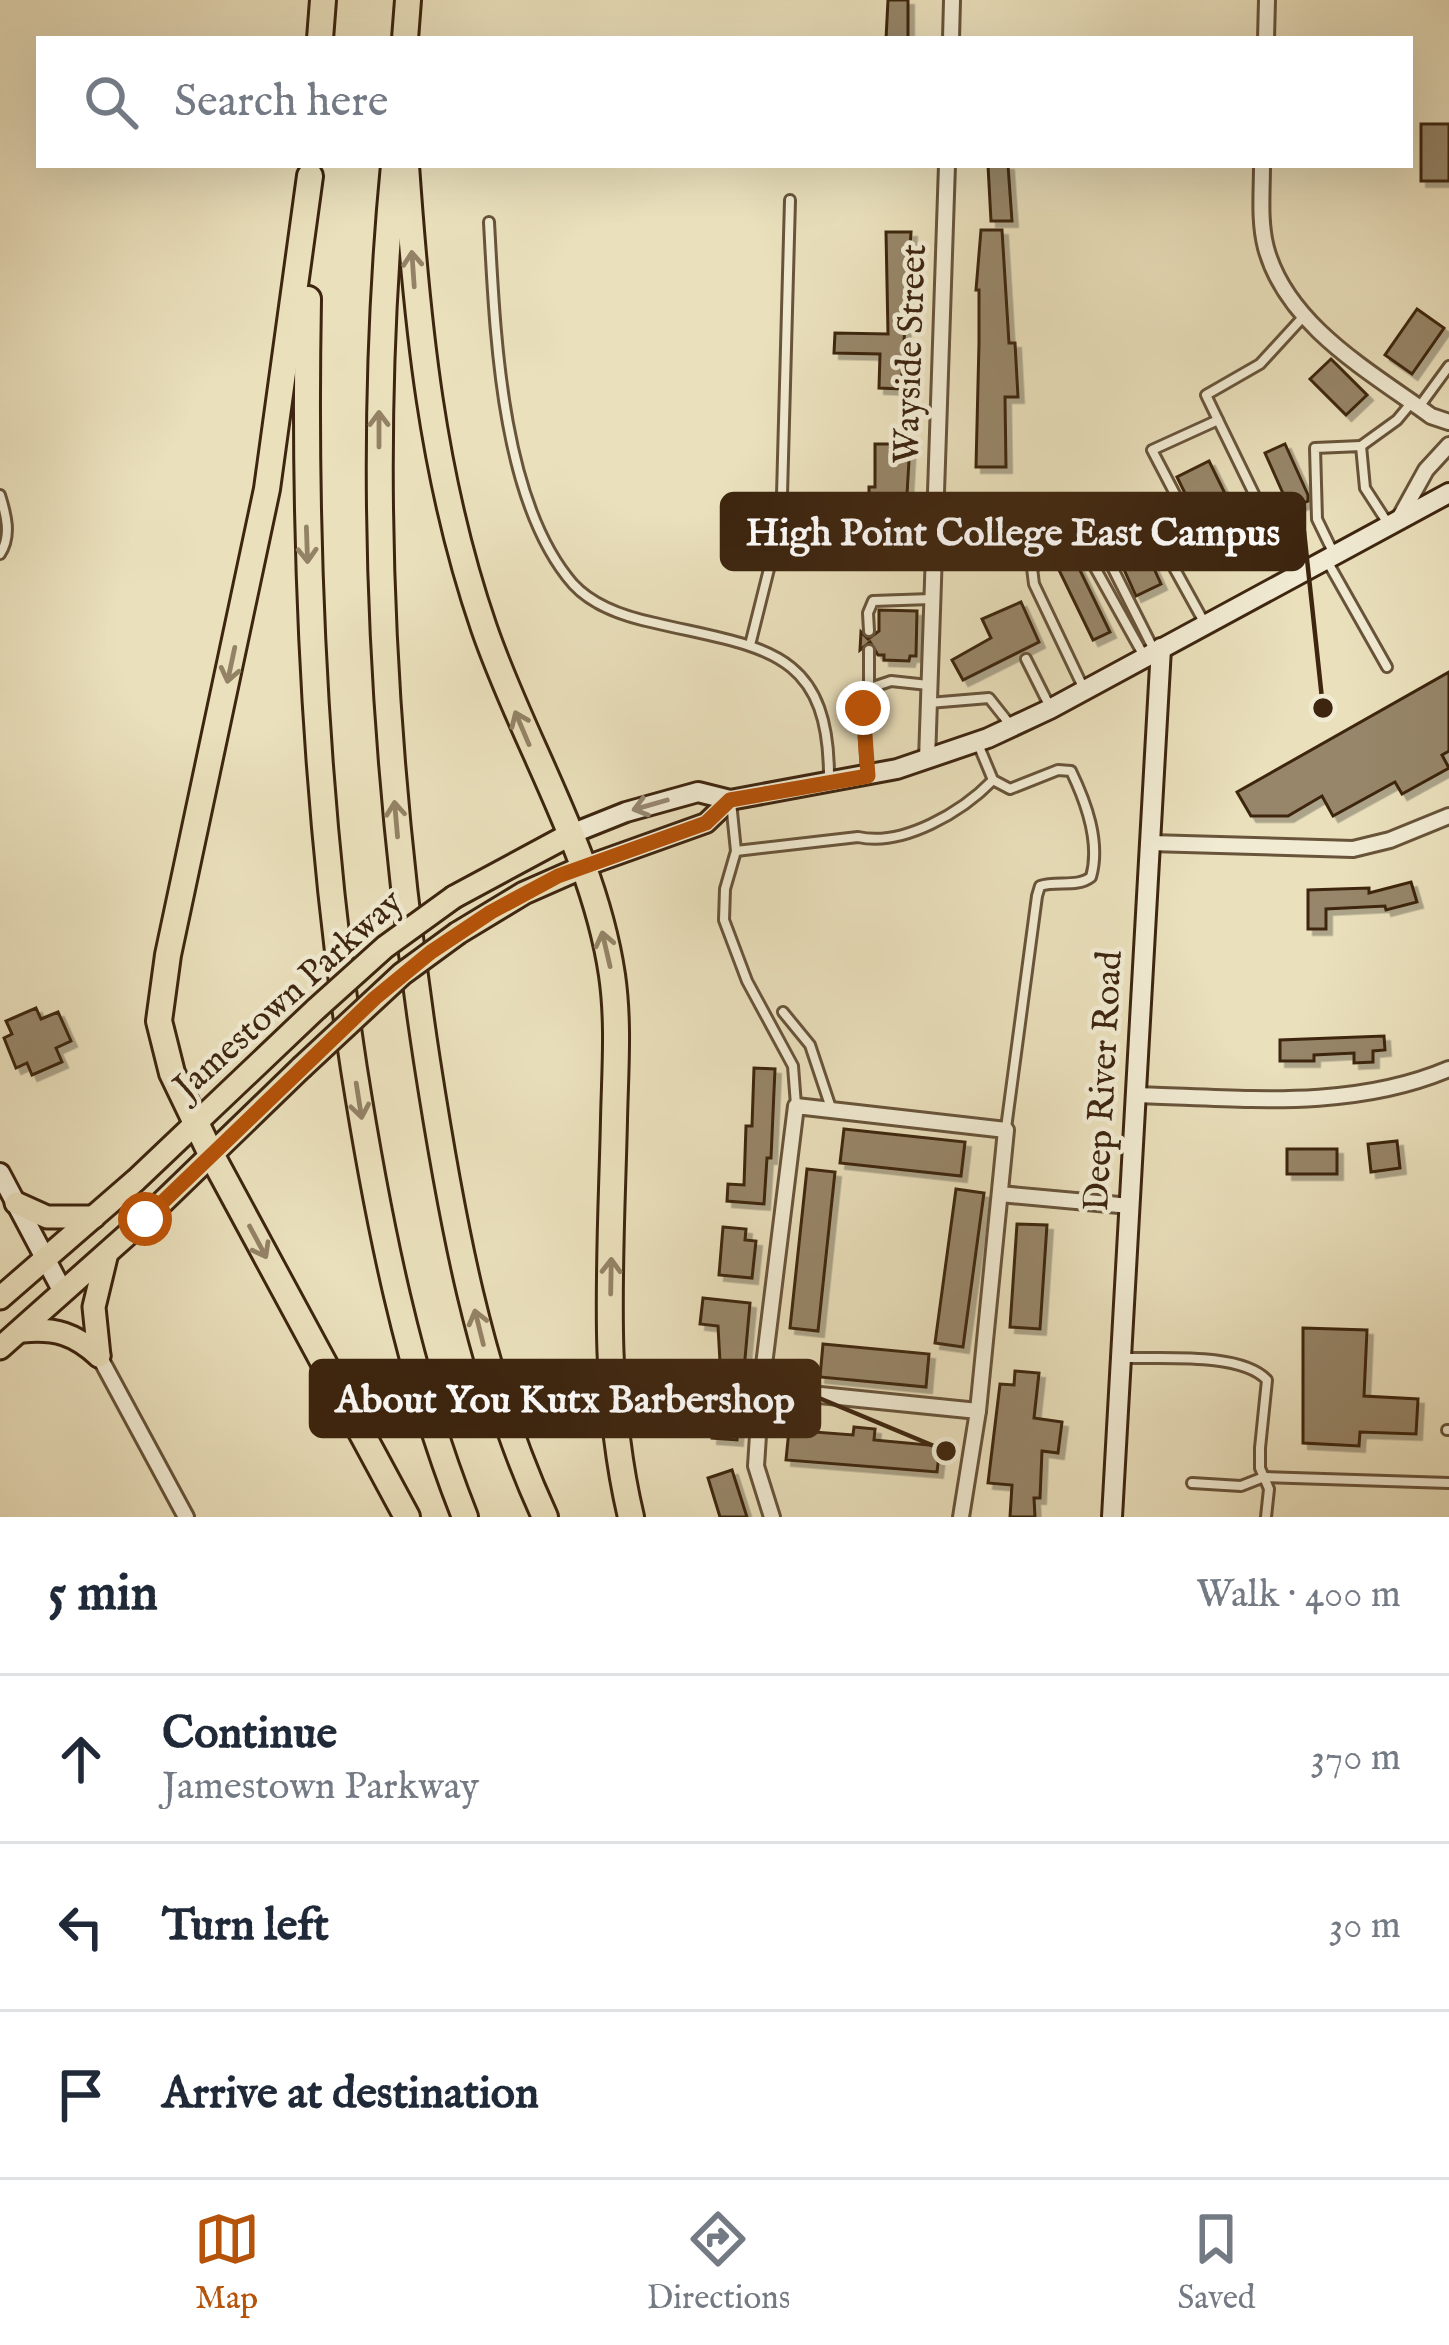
<!DOCTYPE html>
<meta charset="utf-8">
<style>
:root{--surface:#fff;--page:#f2f2f3;--text:#1f2937;--muted:#747a83;--line:#e0e1e3;--accent:#b45309}
body{margin:0;font-family:"IM FELL English",serif;background:var(--page);color:var(--text)}
.stop{position:absolute;width:36px;height:36px;margin:-27px;border:9px solid #b45309;border-radius:50%;background:#fff}
.stop.end{background:#b45309;border-color:#fff;box-shadow:0 3px 12px #0008}
.list{margin:0;padding:0;list-style:none}
h2{display:flex;justify-content:space-between;align-items:center;height:156px;margin:0;padding:0 48px;font-size:51px}
h2 small{font-size:39px;font-weight:400;color:var(--muted)}
.list li{display:grid;grid-template-columns:78px 1fr auto;gap:36px;align-items:center;box-sizing:border-box;height:168px;padding:0 48px;border-top:3px solid var(--line)}
.list b{display:block;font-size:45px;white-space:nowrap}
.list p{margin:0;font-size:39px;white-space:nowrap;color:var(--muted)}
.list em{font-size:39px;font-style:normal;color:var(--muted)}
.icon{flex:none;width:66px;height:66px;fill:none;stroke:currentColor;stroke-width:2;stroke-linecap:round;stroke-linejoin:round}
.map{position:relative;flex:none;width:1449px;height:1517px;overflow:hidden}
.search{position:absolute;background:var(--surface);box-shadow:0 12px 48px #0002;left:36px;right:36px;top:36px;height:132px;display:flex;align-items:center;gap:30px;box-sizing:border-box;padding:0 42px;border-radius:0px;color:var(--muted);font-size:45px}
.sheet{height:660px;background:var(--surface)}
nav{display:flex;justify-content:space-around;align-items:center;box-sizing:border-box;height:168px;border-top:3px solid var(--line);background:var(--surface);font-size:33px;color:var(--muted)}
nav a{display:grid;justify-items:center;gap:6px}
nav .on{color:var(--accent)}
.map>svg:first-child{display:block}
.building{fill:#978669;stroke:#3d250f;stroke-width:3;filter:url(#shadow)}
.lines{fill:none;stroke-linecap:round;stroke-linejoin:round}
.lane-casing{stroke:#68543a;stroke-width:14}
.street-casing{stroke:#68543a;stroke-width:20}
.secondary-casing{stroke:#3d250f;stroke-width:24}
.primary-casing{stroke:#3d250f;stroke-width:27}
.highway-casing{stroke:#3d250f;stroke-width:30}
.lane{stroke:#f1ebd3;stroke-width:8}
.street{stroke:#f1ebd3;stroke-width:14}
.secondary{stroke:#f1ebd3;stroke-width:18}
.primary{stroke:#eae0bc;stroke-width:21}
.highway{stroke:#eae0bc;stroke-width:24}
.primary-bridge-casing{stroke:#3d250f;stroke-width:27;stroke-linecap:butt}
.primary-bridge{stroke:#eae0bc;stroke-width:21}
.oneway{stroke:#948266}
.oneway2{stroke:#978871}
.route{stroke:#b45309;stroke-width:15}
.labels{text-anchor:middle;dominant-baseline:central;stroke-width:9;stroke-linejoin:round;paint-order:stroke}
.street-label{font-size:36px;fill:#3d250f;stroke:#f1ebd3}
.leader{fill:none;stroke:#3d250f;stroke-width:4.5}
.callout-dot{fill:#3d250f;stroke:#f1ebd3;stroke-width:4.5}
.callout{fill:#3d250f;stroke:#3d250f;stroke-width:4.5}
.callout-label{font-size:39px;text-anchor:middle;font-weight:bold;fill:#fff}
</style>
<div class="map">
<svg width="1449" height="1517" viewBox="0 0 1449 1517">
<defs>
<filter id="shadow"><feDropShadow dx="5.5" dy="5.5" stdDeviation="0" flood-color="#0004"/></filter>
</defs>
<rect width="100%" height="100%" fill="#eae0bc"/>
<filter id="stains"><feTurbulence type="fractalNoise" baseFrequency=".00167" numOctaves="4"/><feColorMatrix values="0 0 0 0 .2 0 0 0 0 .09 0 0 0 0 .02 0 0 0 .5 -.17"/></filter>
<radialGradient id="worn" r=".72"><stop offset=".6" stop-color="#630" stop-opacity="0"/><stop offset="1" stop-color="#630" stop-opacity=".3"/></radialGradient>
<g class="building">
<polygon points="888,0 908,0 908,39 886,39"/>
<rect x="1421" y="124" width="28" height="57"/>
<polygon points="988,165 1008,165 1012,221 991,221"/>
<polygon points="981,230 1002,230 1009,343 1015,343 1018,397 1005,397 1006,467 976,467 979,343 979,290 976,290"/>
<polygon points="886,232 911,232 901,389 879,388 880,354 834,353 835,333 888,334"/>
<polygon points="1417,309 1444,328 1412,374 1385,355"/>
<polygon points="1331,359 1367,395 1346,415 1310,379"/>
<polygon points="875,444 910,444 906,511 869,511 869,487 875,487"/>
<polygon points="1285,444 1308,495 1308,501 1290,509 1265,453"/>
<polygon points="1209,461 1239,522 1207,538 1177,477"/>
<polygon points="1142,542 1161,584 1136,596 1117,554"/>
<polygon points="1075,560 1110,632 1093,640 1058,568"/>
<polygon points="1021,602 1039,642 963,680 952,660 991,638 982,619"/>
<polygon points="879,610 917,611 916,656 910,656 909,661 884,660 884,655 878,655 870,642 860,650 861,632 868,639 879,631"/>
<polygon points="1449,672 1449,751 1442,755 1449,768 1402,794 1395,782 1333,816 1322,796 1288,816 1251,816 1237,792"/>
<polygon points="1411,882 1417,902 1386,910 1385,906 1326,909 1326,929 1308,929 1308,890 1369,888 1369,893"/>
<polygon points="36,1008 41,1019 58,1012 71,1041 56,1048 62,1062 32,1075 27,1063 16,1068 4,1038 12,1034 6,1021"/>
<polygon points="1384,1036 1385,1050 1373,1051 1373,1062 1354,1063 1354,1053 1314,1055 1314,1061 1280,1061 1280,1040"/>
<polygon points="754,1068 775,1069 771,1158 767,1158 764,1204 727,1201 728,1184 744,1185 746,1126 752,1126"/>
<polygon points="844,1129 965,1142 961,1176 840,1163"/>
<polygon points="1397,1141 1400,1168 1371,1172 1368,1144"/>
<rect x="1287" y="1149" width="50" height="25"/>
<polygon points="807,1169 835,1172 818,1331 790,1328"/>
<polygon points="956,1189 984,1193 963,1347 935,1343"/>
<polygon points="1017,1224 1047,1225 1040,1329 1010,1327"/>
<polygon points="723,1227 746,1229 745,1240 756,1241 752,1278 719,1275"/>
<polygon points="703,1298 750,1303 743,1381 721,1380 718,1326 700,1324"/>
<polygon points="1303,1328 1367,1330 1364,1396 1418,1399 1416,1434 1360,1432 1359,1446 1303,1443"/>
<polygon points="823,1344 929,1354 926,1387 820,1377"/>
<polygon points="1015,1371 1039,1373 1034,1418 1062,1422 1058,1453 1042,1451 1040,1498 1034,1498 1035,1517 1010,1517 1012,1485 988,1483 1000,1384 1014,1385"/>
<polygon points="705,1407 739,1410 737,1440 712,1438 713,1425 703,1424"/>
<polygon points="854,1427 875,1429 874,1440 940,1446 937,1472 786,1460 789,1430 853,1435"/>
<polygon points="732,1470 747,1517 720,1517 708,1478"/>
</g>
<g class="lines">
<g class="lane-casing">
<g id="lane">
<path d="M489 222C495 329 500 500 573 584 594 607 626 617 655 623 761 648 829 647 829 777"/>
<polyline points="1419,407 1449,366"/>
<polyline points="1218,420 1206,395 1260,364 1304,316"/>
<polyline points="1361,446 1397,420 1412,402"/>
<path d="M0 495C6 514 12 536 0 554"/>
<polyline points="1270,525 1208,557 1152,450 1218,420 1293,574"/>
<polyline points="1333,552 1317,519 1315,448 1361,446 1365,488 1387,522"/>
<polyline points="1326,559 1387,667"/>
<polyline points="869,631 868,613 873,601 931,599"/>
<polyline points="750,645 777,537 782,495 790,200"/>
<polyline points="1155,652 1099,541 1116,521 1146,517 1204,622"/>
<polyline points="1026,659 1050,707"/>
<polyline points="1083,687 1034,584 1032,568 1056,554 1084,548 1144,656"/>
<polyline points="869,690 869,650"/>
<polyline points="929,703 989,698 1012,727"/>
<path d="M978 744 993 780 1010 789 1058 770 1071 771C1086 802 1101 842 1091 877 1077 888 1056 880 1040 886L1037 896 1006 1128"/>
<polyline points="867,773 863,708 870,688 891,681 928,685"/>
<polyline points="731,802 736,851 725,889 724,920 747,981 793,1066 796,1105"/>
<path d="M736 851 858 837C903 847 962 812 993 780"/>
<polyline points="783,1012 810,1045 831,1108"/>
<path d="M1123 1358C1161 1359 1241 1352 1267 1380L1260 1448V1468L1269 1489 1266 1517"/>
<polyline points="1447,1430 1449,1430"/>
<polyline points="1192,1483 1241,1486 1264,1477 1449,1483"/>
</g>
</g>
<g class="street-casing">
<g id="street">
<polyline points="951,39 952,0"/>
<polyline points="1266,39 1267,0"/>
<path d="M1262 165C1262 193 1259 221 1266 248 1287 326 1371 372 1431 416L1449 422"/>
<polyline points="1400,517 1426,470 1449,445"/>
<polyline points="927,760 947,165"/>
<polyline points="1150,843 1353,849 1390,840 1449,816"/>
<path d="M1136 1095C1241 1098 1350 1111 1449 1069"/>
<polyline points="1000,1194 1130,1206"/>
<polyline points="99,1356 186,1517"/>
<polyline points="761,1389 978,1411"/>
<polyline points="772,1517 756,1466 761,1389 796,1106 1006,1130 978,1411 961,1517"/>
</g>
</g>
<g class="secondary-casing">
<g id="secondary">
<polyline points="571,834 626,812 698,792 730,800 897,769 988,738 1050,709 1449,493"/>
<polyline points="583,867 706,823 730,800"/>
<polyline points="0,1173 63,1292"/>
<polyline points="1112,1517 1161,648"/>
</g>
</g>
<g class="primary-casing">
<g id="primary">
<polyline points="454,897 571,834"/>
<polyline points="458,933 524,893 583,867"/>
<polyline points="16,1203 47,1217 94,1217"/>
<polyline points="0,1298 136,1180 316,1009"/>
<path d="M23 1331C56 1328 75 1334 99 1356"/>
<polyline points="0,1348 145,1219 301,1068"/>
<polyline points="99,1356 94,1307 106,1257"/>
</g>
</g>
<g class="highway-casing">
<g id="highway">
<polyline points="320,39 323,0"/>
<polyline points="405,39 408,0"/>
<path d="M394 165C365 464 382 765 427 1061 451 1216 479 1374 545 1517"/>
<path d="M406 165C417 323 432 477 484 628 524 744 594 853 612 975 619 1023 615 1072 614 1120 611 1253 600 1387 631 1517"/>
<polyline points="310,176 267,489 168,955 159,1021 172,1073 211,1154 407,1517"/>
<path d="M308 299C303 557 315 813 354 1069 378 1221 408 1373 465 1517"/>
</g>
</g>
<use href="#lane" class="lane"/>
<use href="#street" class="street"/>
<use href="#secondary" class="secondary"/>
<use href="#primary" class="primary"/>
<use href="#highway" class="highway"/>
<g class="primary-bridge-casing">
<g id="primary-bridge">
<polyline points="316,1009 385,947 454,897"/>
<polyline points="301,1068 402,974 458,933"/>
</g>
</g>
<use href="#primary-bridge" class="primary-bridge"/>
</g>
<defs><path id="oneway-shaft" d="M-6 0H5M1.5-3L5.5 0L1.5 3" fill="none" stroke-width="1.6" stroke-linecap="round" stroke-linejoin="round" transform="scale(3)"/></defs>
<g class="oneway">
<use href="#oneway-shaft" transform="translate(413 269) rotate(-94)"/>
<use href="#oneway-shaft" transform="translate(379 429) rotate(-90)"/>
<use href="#oneway-shaft" transform="translate(307 545) rotate(88)"/>
<use href="#oneway-shaft" transform="translate(231 665) rotate(102)"/>
<use href="#oneway-shaft" transform="translate(522 728) rotate(-113)"/>
<use href="#oneway-shaft" transform="translate(396 819) rotate(-95)"/>
<use href="#oneway-shaft" transform="translate(606 949) rotate(-103)"/>
<use href="#oneway-shaft" transform="translate(359 1101) rotate(81)"/>
<use href="#oneway-shaft" transform="translate(258 1242) rotate(62)"/>
<use href="#oneway-shaft" transform="translate(611 1276) rotate(-89)"/>
<use href="#oneway-shaft" transform="translate(479 1327) rotate(-104)"/>
</g>
<use class="oneway2" href="#oneway-shaft" transform="translate(650 805) rotate(164)"/>
<g class="lines">
<polyline class="route" points="145,1219 375,998 431,952 491,912 558,876 706,823 730,800 868,776 863,708"/>
</g>
<g class="labels">
<g class="street-label">
<text transform="translate(911 354) rotate(-88)">Wayside Street</text>
<text transform="translate(289 995) rotate(-42)">Jamestown Parkway</text>
<text transform="translate(1104 1081) rotate(-87)">Deep River Road</text>
</g>
</g>
<path class="leader" d="M1323 708L1304 531M946 1451L819 1398"/>
<g class="callout-dot">
<circle cx="1323" cy="708" r="12"/>
<circle cx="946" cy="1451" r="12"/>
</g>
<g class="callout">
<rect x="722" y="494" width="582" height="75" rx="12"/>
<rect x="311" y="1361" width="508" height="75" rx="12"/>
</g>
<g class="callout-label">
<text x="1013" y="545">High Point College East Campus</text>
<text x="565" y="1412">About You Kutx Barbershop</text>
</g>
<rect width="100%" height="100%" filter="url(#stains)"/>
<rect width="100%" height="100%" fill="url(#worn)"/>
</svg>
<div class="stop" style="left:145px;top:1219px"></div>
<div class="stop end" style="left:863px;top:708px"></div>
<div class="search"><svg class="icon" aria-label="search" viewBox="0 0 24 24"><circle cx="10" cy="10" r="6"/><path d="M15 15l6 6"/></svg>Search here</div>
</div>
<section class="sheet">
<h2>5 min<small>Walk · 400 m</small></h2>
<ul class="list">
<li><svg class="icon" aria-label="ahead" viewBox="0 0 24 24"><path d="M12 20V5M6 11l6-6 6 6"/></svg><div><b>Continue</b><p>Jamestown Parkway</p></div><em>370 m</em></li>
<li><svg class="icon" aria-label="left" viewBox="0 0 24 24"><path d="M17 20v-9H6M10 6l-5 5 5 5"/></svg><div><b>Turn left</b></div><em>30 m</em></li>
<li><svg class="icon" aria-label="arrive" viewBox="0 0 24 24"><path d="M6 21V4h12l-3 4 3 4H6"/></svg><div><b>Arrive at destination</b></div></li>
</ul>
</section>
<nav>
<a class="on"><svg class="icon" aria-label="map" viewBox="0 0 24 24"><path d="M3 6l6-2 6 2 6-2v14l-6 2-6-2-6 2zM9 4v14M15 6v14"/></svg>Map</a>
<a><svg class="icon" aria-label="directions" viewBox="0 0 24 24"><path d="M12 3l9 9-9 9-9-9zM9 14v-3h6M13 9l2 2-2 2"/></svg>Directions</a>
<a><svg class="icon" aria-label="saved" viewBox="0 0 24 24"><path d="M7 4h10v16l-5-4-5 4z"/></svg>Saved</a>
</nav>
